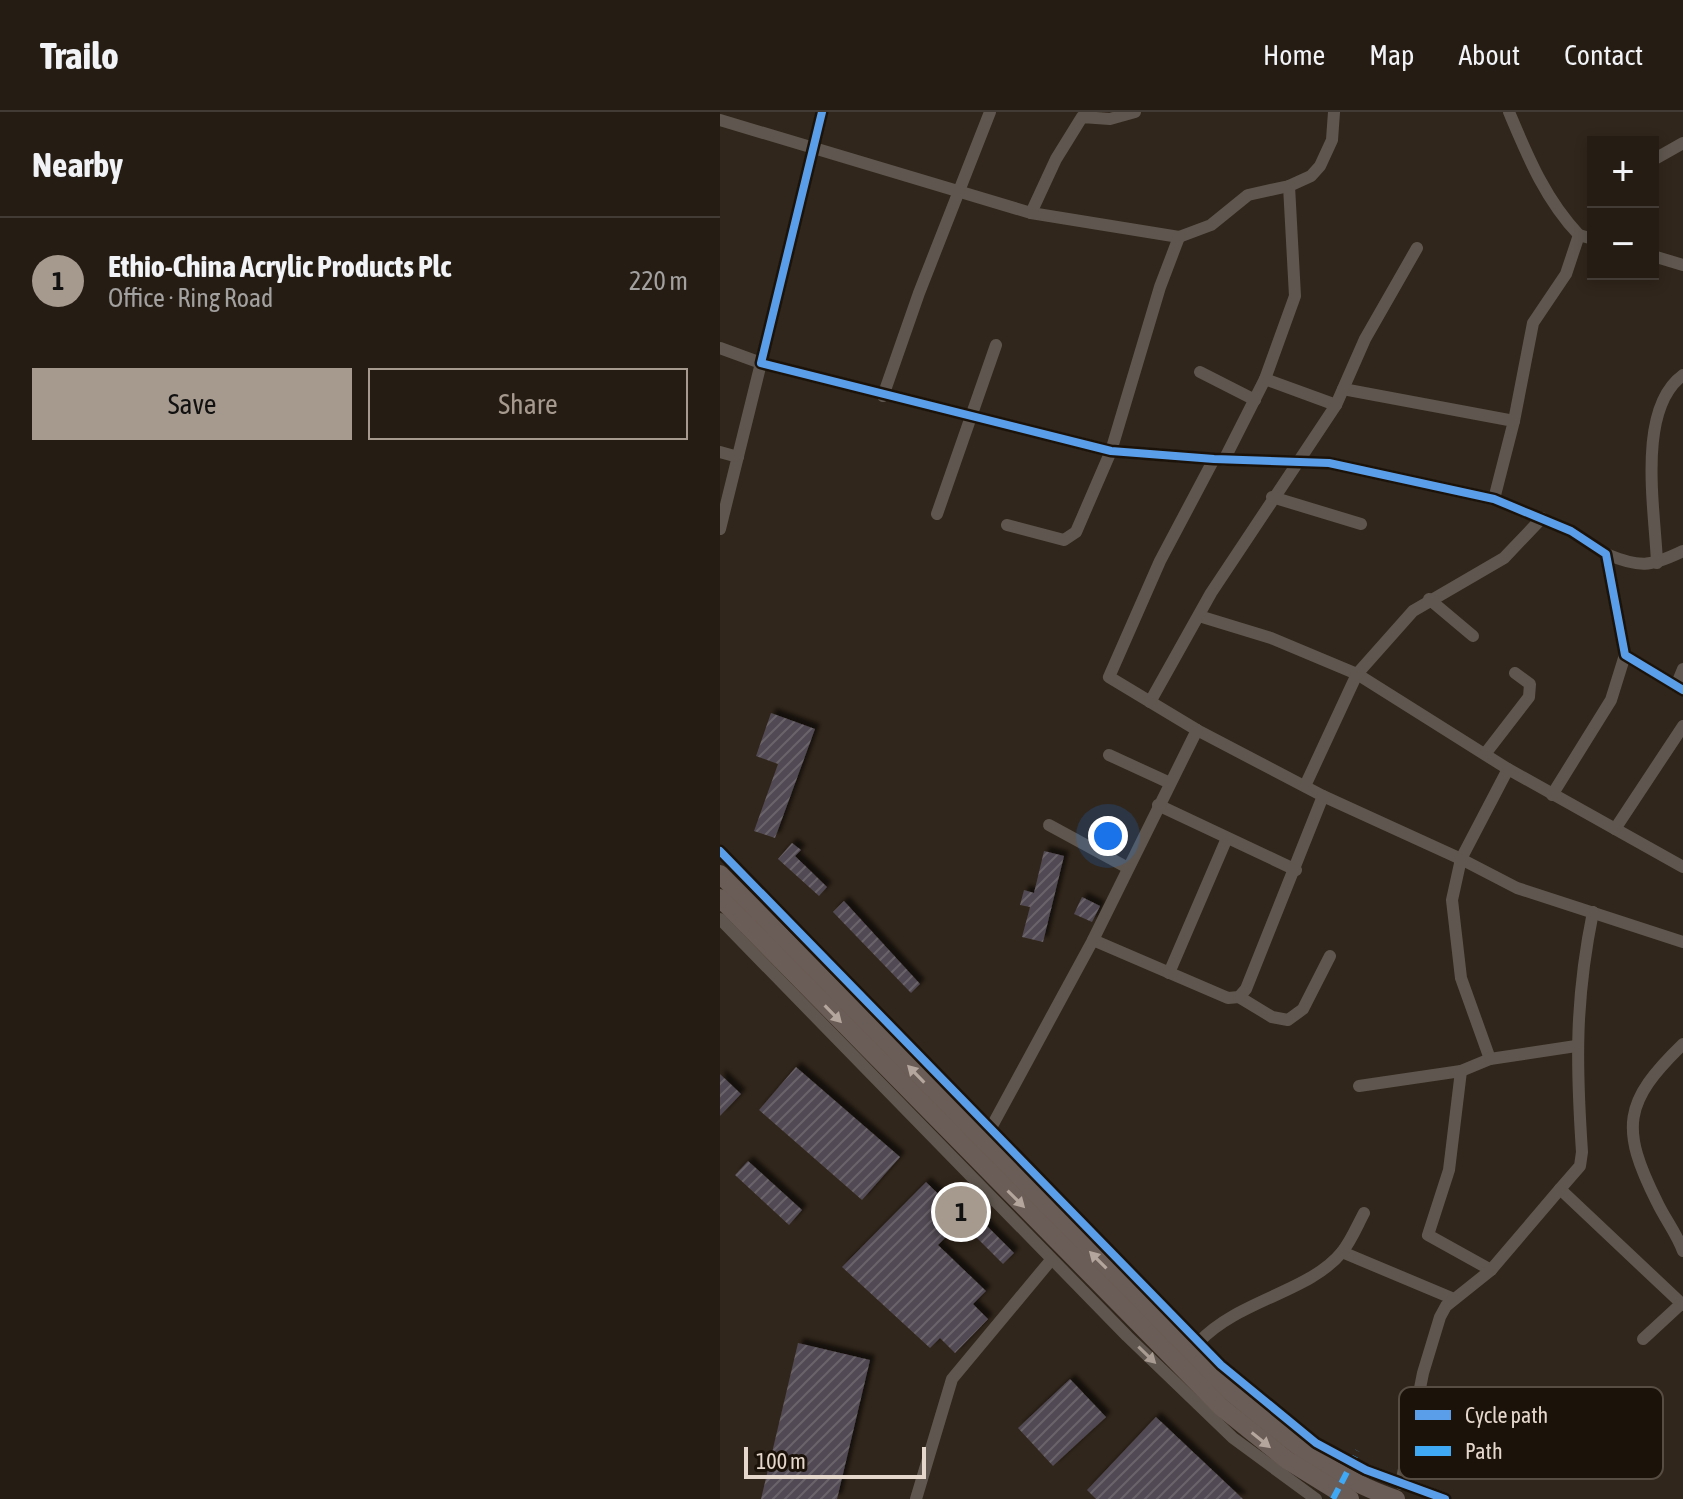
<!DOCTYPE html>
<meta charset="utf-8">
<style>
:root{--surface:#251c14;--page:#2d251d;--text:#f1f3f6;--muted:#a3a1a0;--line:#423a34;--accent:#a6998d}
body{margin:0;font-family:"Asap Condensed",sans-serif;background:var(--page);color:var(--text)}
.controls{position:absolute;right:24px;top:24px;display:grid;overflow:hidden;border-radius:0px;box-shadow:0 4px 12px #0003}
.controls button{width:72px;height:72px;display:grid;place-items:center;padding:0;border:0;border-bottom:2px solid var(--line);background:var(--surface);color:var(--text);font:40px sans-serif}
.scale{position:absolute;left:24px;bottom:20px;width:182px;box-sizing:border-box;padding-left:8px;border:4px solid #e5d7cb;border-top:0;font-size:22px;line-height:28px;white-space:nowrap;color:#e5d7cb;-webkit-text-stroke:6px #1b1209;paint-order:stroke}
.you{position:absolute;left:388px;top:724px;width:28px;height:28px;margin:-20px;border:6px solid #fff;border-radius:50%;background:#1a73e8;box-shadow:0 0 0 12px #1a73e833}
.badge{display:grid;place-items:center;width:52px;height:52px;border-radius:50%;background:var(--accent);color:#111;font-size:26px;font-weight:700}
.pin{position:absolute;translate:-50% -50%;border:4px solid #fff;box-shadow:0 2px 8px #0006}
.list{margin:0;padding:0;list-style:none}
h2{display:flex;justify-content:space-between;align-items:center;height:104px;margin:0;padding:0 32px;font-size:34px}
h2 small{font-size:26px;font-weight:400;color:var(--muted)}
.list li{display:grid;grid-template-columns:52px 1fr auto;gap:24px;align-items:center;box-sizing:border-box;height:128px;padding:0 32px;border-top:2px solid var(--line)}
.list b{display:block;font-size:30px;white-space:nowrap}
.list p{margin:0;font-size:26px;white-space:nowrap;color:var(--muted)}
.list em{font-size:26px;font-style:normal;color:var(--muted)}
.actions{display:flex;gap:16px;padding:24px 32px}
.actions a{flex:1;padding:18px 0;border:2px solid var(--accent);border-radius:0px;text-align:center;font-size:28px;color:var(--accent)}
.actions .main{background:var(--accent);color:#111}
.map{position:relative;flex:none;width:963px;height:1387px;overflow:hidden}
header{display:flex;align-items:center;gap:48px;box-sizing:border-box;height:112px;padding:0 40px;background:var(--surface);border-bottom:2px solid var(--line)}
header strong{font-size:38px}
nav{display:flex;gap:44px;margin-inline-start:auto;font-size:28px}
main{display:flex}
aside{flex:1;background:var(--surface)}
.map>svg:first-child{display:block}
.building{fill:url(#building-hatch);filter:url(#shadow)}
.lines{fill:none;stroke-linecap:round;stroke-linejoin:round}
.minor{stroke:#5f574f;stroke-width:12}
.highway{stroke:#6a5c56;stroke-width:18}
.quiet{stroke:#3fa9f5;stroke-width:6;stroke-dasharray:12 6;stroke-linecap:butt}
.cycleway-casing{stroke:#1b1209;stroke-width:13}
.cycleway{stroke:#5a9eea;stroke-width:8}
.oneway{fill:#b4a69c}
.oneway2{fill:#a99d93}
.key{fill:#1b1209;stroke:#584d43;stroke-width:2}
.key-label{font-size:22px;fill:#e5d7cb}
</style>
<header>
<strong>Trailo</strong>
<nav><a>Home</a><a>Map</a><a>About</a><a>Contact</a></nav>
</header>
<main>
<aside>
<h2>Nearby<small></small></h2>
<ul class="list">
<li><span class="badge">1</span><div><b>Ethio-China Acrylic Products Plc</b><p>Office · Ring Road</p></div><em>220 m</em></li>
</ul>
<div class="actions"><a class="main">Save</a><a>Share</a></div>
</aside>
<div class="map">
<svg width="963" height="1387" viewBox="0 0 963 1387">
<defs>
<pattern id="building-hatch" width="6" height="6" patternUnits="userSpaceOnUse" patternTransform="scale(2)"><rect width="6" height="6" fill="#514a52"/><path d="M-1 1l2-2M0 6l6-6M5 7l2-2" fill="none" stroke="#6a636a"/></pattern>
<filter id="shadow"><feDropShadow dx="5" dy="-5" stdDeviation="2" flood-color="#0009"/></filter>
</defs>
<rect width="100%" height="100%" fill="#31261b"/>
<g class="building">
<polygon points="51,601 95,617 55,726 34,719 58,652 36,644"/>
<polygon points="72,731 81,738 75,744 107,775 99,784 58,747"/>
<polygon points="324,739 344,744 323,830 302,825 310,795 300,793 304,778 314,781"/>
<polygon points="362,785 380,794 372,810 354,802"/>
<polygon points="124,789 200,872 191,881 113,800"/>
<polygon points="76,955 180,1045 142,1088 39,998"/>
<polygon points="0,962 21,982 0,1004"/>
<polygon points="28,1049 82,1098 69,1113 15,1063"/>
<polygon points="206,1070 244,1107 218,1133 266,1179 253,1192 268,1207 235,1241 220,1226 210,1236 122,1155"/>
<polygon points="262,1109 294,1141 283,1152 251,1120"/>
<polygon points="78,1231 150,1248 117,1387 41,1387"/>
<polygon points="350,1267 386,1305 333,1354 298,1316"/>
<polygon points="436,1305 523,1387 376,1387 367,1378"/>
</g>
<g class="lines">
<g class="minor">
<polyline points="102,0 41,251 391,339 494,347 609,351 774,387 851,419 886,442 905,543 963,578"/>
<path d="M789 0C808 45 825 87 859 123"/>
<polyline points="0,8 311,101 459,125 491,113 528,83 569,74 591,64 600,54 612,28 614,0"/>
<polyline points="933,48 963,31"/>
<polyline points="311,101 336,47 362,5 390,7 415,0"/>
<polyline points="933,144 963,153"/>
<polyline points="0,236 41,251 0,417"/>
<polyline points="480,260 535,288"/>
<polyline points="545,267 616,293"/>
<polyline points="623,277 794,309 774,387"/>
<polyline points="163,284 199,181 270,0"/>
<polyline points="794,309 813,211 846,162 859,123 873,127"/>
<polyline points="0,340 18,345"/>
<polyline points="494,347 440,449 389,565 477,618 603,684 741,747 732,788 741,866 770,947 741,959 639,974"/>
<polyline points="504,348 545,267 575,184 569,74"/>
<polyline points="552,385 641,412"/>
<polyline points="217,402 276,233"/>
<polyline points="287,413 344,428 356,420 391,339 440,175 459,125"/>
<path d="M886 442C920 456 930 455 963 439"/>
<path d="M937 451C935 398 916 297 963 263"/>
<polyline points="709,487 753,524"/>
<polyline points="479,504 551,526 637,562 788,657 741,747 797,776 963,830"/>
<polyline points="956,574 963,557"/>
<polyline points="430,590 491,481 616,293 645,227 697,136"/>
<polyline points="765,642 809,585 810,572 795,561"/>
<polyline points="389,643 450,671"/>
<polyline points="788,657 963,755"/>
<polyline points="585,674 637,562 693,499 784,446 822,406"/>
<polyline points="832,683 891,588 905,543"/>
<polyline points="438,693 576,758"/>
<polyline points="329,713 408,756"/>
<polyline points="895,717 963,614"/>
<polyline points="0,739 501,1253 596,1331 646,1358 725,1387"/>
<path d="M873 800C855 888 856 951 862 1040L860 1054 840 1077 963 1193"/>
<polyline points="0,807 407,1224 513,1326 596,1387"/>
<polyline points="373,828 508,886 519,885 526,877 603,684"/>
<polyline points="449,861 507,726"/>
<polyline points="519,885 552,905 568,908 583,897 610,844"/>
<path d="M963 932C903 990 900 1016 937 1090 945 1107 957 1122 963 1139"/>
<polyline points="770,947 856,934"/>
<polyline points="741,959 729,1058 708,1123 771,1158"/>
<polyline points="272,1014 373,828 477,618"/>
<polyline points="622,1140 734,1187"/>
<polyline points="923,1227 961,1192"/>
<path d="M479 1230C518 1188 590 1180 622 1140 631 1129 637 1114 644 1101"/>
<polyline points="681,1372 703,1261 720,1205 726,1194 771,1158 840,1077"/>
<polyline points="196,1387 232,1267 331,1148"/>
</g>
<g class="highway">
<path d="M0 762 506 1276C559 1320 609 1365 676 1387"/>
<polyline points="0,786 501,1295 567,1348 630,1387"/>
</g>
<polyline class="quiet" points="613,1387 638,1339"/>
<g class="cycleway-casing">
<g id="cycleway">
<polyline points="102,0 41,251 391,339 494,347 609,351 774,387 851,419 886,442 905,543 963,578"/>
<polyline points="0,739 501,1253 596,1331 646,1358 725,1387"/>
</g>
</g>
<use href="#cycleway" class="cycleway"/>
</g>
<defs><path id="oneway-solid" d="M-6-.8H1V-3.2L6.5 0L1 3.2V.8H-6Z" transform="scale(2)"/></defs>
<g class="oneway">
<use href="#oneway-solid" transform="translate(113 902) rotate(46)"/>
<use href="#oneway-solid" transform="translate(196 962) rotate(-134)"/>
<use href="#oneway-solid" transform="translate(296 1087) rotate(45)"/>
<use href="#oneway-solid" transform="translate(378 1148) rotate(-135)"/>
<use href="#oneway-solid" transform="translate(541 1328) rotate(39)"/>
</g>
<use class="oneway2" href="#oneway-solid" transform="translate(427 1243) rotate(44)"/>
<rect x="679" y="1275" width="264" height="92" rx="12" class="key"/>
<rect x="695" y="1298" width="36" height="10" fill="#5a9eea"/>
<rect x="695" y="1334" width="36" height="10" fill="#3fa9f5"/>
<g class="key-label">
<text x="745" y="1311">Cycle path</text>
<text x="745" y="1347">Path</text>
</g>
</svg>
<div class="controls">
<button>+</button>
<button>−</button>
</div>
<div class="scale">100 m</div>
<div class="you"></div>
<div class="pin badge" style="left:241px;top:1100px">1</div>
</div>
</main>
